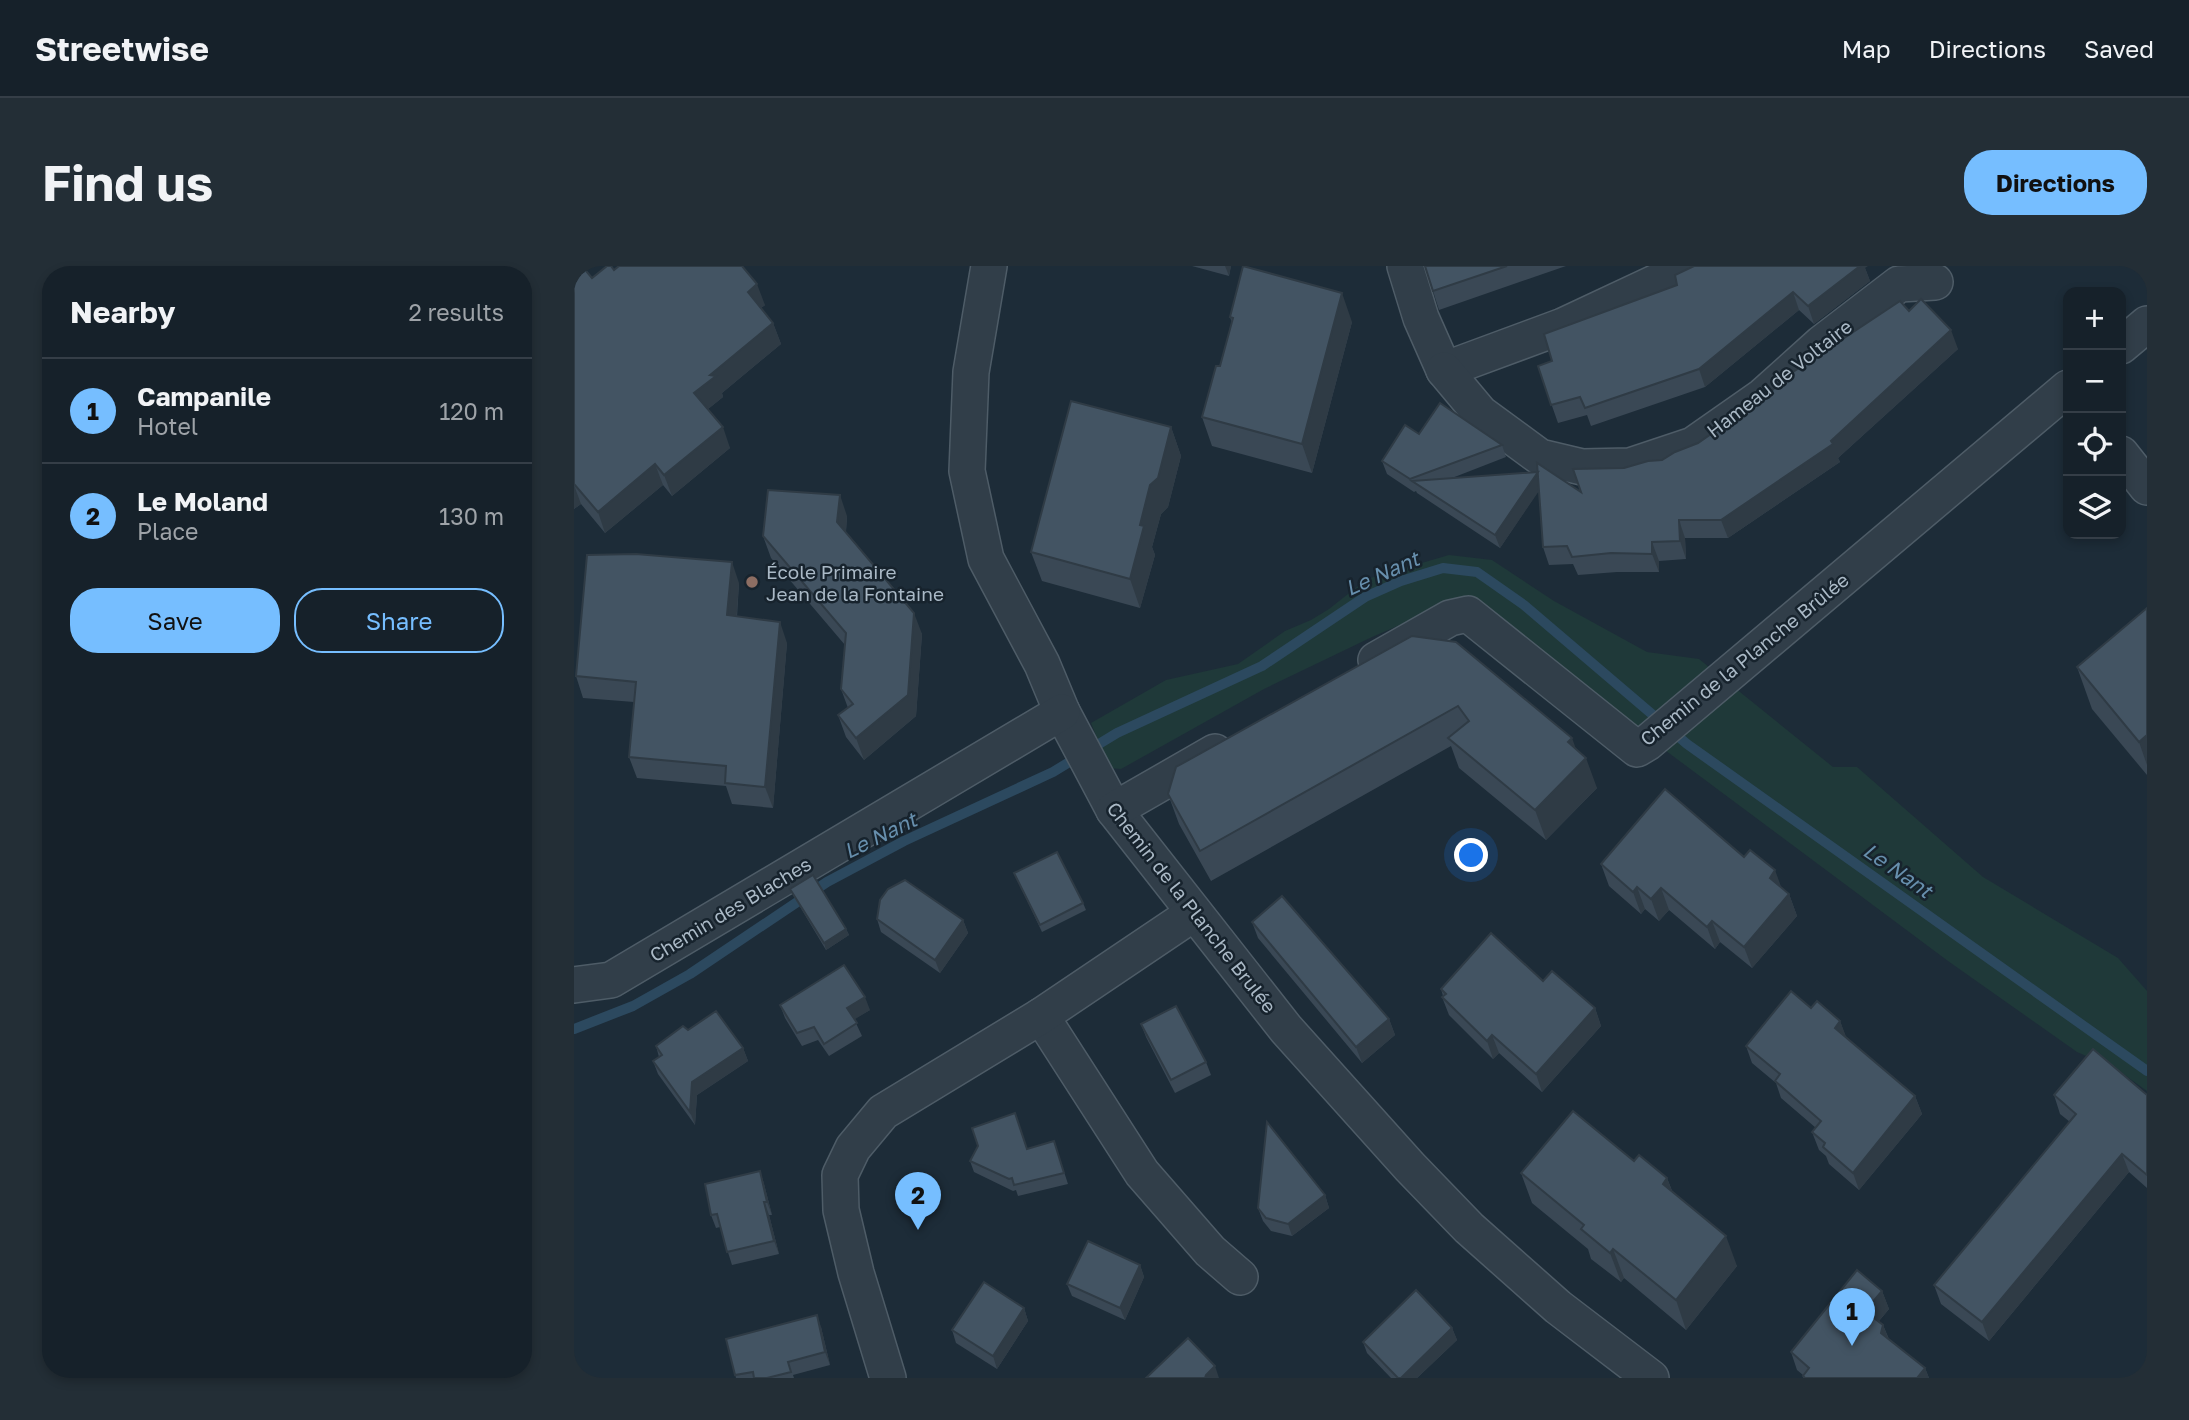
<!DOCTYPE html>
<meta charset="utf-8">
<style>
:root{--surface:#16212a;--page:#232e36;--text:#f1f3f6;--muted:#9ea3a8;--line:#353e47;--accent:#76beff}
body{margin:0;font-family:"Golos Text",sans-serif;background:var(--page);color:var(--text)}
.controls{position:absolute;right:21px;top:21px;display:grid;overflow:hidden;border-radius:14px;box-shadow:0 4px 10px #0003}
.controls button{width:63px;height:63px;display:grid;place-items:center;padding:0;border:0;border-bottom:2px solid var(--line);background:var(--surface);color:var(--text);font:35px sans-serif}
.you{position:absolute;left:898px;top:590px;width:24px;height:24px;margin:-18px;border:5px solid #fff;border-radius:50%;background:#1a73e8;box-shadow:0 0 0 10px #1a73e833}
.badge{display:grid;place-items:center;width:46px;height:46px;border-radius:50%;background:var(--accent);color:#111;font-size:23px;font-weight:700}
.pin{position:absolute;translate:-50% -58px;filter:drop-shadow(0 2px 4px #0008)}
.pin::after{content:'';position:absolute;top:37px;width:24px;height:21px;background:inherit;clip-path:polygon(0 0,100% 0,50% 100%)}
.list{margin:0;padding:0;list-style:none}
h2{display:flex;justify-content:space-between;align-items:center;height:91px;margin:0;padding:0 28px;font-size:30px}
h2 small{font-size:23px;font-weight:400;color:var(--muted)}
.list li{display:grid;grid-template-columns:46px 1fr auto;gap:21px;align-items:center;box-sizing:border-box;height:105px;padding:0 28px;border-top:2px solid var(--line)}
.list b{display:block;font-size:26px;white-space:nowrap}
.list p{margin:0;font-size:23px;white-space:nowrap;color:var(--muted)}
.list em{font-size:23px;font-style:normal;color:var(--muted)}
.actions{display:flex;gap:14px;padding:21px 28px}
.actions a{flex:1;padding:16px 0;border:2px solid var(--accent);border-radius:28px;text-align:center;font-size:24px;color:var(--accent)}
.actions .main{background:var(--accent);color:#111}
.icon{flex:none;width:38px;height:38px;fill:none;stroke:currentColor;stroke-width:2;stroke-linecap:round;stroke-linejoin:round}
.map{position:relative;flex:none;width:1573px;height:1112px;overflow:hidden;border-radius:28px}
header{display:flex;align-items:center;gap:42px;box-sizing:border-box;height:98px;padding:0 35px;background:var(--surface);border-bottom:2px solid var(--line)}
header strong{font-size:33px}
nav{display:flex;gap:38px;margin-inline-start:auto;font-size:24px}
.intro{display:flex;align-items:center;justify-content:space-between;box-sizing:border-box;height:168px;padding:0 42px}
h1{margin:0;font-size:49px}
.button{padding:18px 32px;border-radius:28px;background:var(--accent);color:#111;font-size:24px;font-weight:700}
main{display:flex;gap:42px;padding:0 42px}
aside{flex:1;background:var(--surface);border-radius:28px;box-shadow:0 4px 10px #0003}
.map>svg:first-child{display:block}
.green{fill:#1f3939}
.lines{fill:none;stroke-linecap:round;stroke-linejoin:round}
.stream{stroke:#2c495f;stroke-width:10}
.minor-casing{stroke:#4e5c67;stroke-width:38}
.minor{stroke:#313e49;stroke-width:35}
.wall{fill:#3a4855}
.shaded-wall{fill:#2f3b45}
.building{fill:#435463;stroke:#2f3b45;stroke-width:2}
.education-dot{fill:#8d6e63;stroke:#17232d;stroke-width:2.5}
.labels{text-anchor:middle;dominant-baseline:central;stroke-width:5;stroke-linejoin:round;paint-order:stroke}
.street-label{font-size:19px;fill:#aab9c6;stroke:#17232d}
.poi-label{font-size:19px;fill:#aab9c6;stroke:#17232d;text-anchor:start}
.water-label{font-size:21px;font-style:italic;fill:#678fad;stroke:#17232d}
</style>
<header>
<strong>Streetwise</strong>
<nav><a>Map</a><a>Directions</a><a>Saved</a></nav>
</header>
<div class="intro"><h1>Find us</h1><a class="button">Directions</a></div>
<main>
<aside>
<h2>Nearby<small>2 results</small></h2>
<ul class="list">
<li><span class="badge">1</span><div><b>Campanile</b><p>Hotel</p></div><em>120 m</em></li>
<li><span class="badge">2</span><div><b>Le Moland</b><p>Place</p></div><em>130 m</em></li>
</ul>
<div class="actions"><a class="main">Save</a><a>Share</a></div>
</aside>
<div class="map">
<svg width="1573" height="1112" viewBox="0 0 1573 1112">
<rect width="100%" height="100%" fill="#1d2c38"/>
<polygon class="green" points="875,289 918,294 980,335 1073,386 1125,393 1259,501 1283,501 1409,611 1544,692 1573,725 1573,825 1542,803 1503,786 1374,695 1013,426 856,346 798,371 690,423 547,503 535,502 517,457 592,414 664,398 711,365 737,354 755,343 793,313"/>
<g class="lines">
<polyline class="stream" points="0,763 59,740 116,708 253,616 330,575 479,506 543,467 688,400 791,331 827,315 869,302 903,306 950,339 1113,478 1573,805"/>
<g class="minor-casing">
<g id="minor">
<polyline points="415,0 397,106 393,205 412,293 468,398 488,446 540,544 712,763 836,901 895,962 984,1041 1077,1112"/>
<polyline points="831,0 847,52 870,104 989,60 1117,0"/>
<polyline points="1547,80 1573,58"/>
<polyline points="870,104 906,147 966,191 1008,201 1056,200 1119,179 1189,130 1248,77 1325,18 1361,16"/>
<polyline points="1547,188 1573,221"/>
<polyline points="802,394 876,352 894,348 1063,483 1073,477 1494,122"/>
<polyline points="540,544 641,486"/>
<polyline points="0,719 37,714 488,446"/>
<polyline points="467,750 568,907 636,985 666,1011"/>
<polyline points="314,1112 282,1007 267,944 266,909 279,882 309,846 467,750 620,647"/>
</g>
</g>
<use href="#minor" class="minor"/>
</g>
<g class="wall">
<polygon points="0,0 18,12 40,4 191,39 187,42 199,57 207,78 148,127 149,131 134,143 156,182 98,230 89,219 31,267 7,238 0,243"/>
<polygon points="618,0 657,0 655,10"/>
<polygon points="851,0 992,0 865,44"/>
<polygon points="1291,2 1296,15 1240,58 1225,44 1131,121 1017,160 1013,149 984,157 964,100"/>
<polygon points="1335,45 1384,83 1264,192 1266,196 1154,272 1111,272 1112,293 1085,295 1085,306 1043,306 1004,309 999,298 975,299 969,281 965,224 926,282 843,227 842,225 840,226 813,208 808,195 845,168 928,179 932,191 878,212 1007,226 1050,202 1088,194 1124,177"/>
<polygon points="656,51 778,56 738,207 638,180 628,151 646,100 658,57"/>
<polygon points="597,161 607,190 594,241 587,248 578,281 581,289 566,342 468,315 457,286"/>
<polygon points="273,250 272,266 348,368 342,450 290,494 272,471 264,449 274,442 267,423 271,379 197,292 189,270"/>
<polygon points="165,317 163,351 213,377 199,542 158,538 152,520 63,512 55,491 60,436 9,432 2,410"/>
<polygon points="1573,342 1573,509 1518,443 1503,401"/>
<polygon points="838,370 1023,522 972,574 885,502 877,480 637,615 605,558 594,528"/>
<polygon points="1027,598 1207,622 1215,628 1223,650 1178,702 1146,676 1141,683 1095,644 1085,655 1071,643 1067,648 1035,620"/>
<polygon points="440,607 509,637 512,644 468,666"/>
<polygon points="216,623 272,663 275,669 252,684 219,629"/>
<polygon points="303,653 389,654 394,667 366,707 307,666"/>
<polygon points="678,656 815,753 821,769 788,797 684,672"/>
<polygon points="969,715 1021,742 1027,760 968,826 925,787 919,793 875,749 868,731 869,730 867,723"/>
<polygon points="206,739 296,744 280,753 288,770 255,790 244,774 228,780 211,752"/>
<polygon points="1237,742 1266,755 1272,772 1341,830 1348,848 1285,924 1255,898 1252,890 1245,884 1238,866 1242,862 1207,832 1202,817 1178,797 1172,780"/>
<polygon points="567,758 632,796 637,809 601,827 572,771"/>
<polygon points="114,764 169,782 174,795 123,829 121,859 84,808 79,795 85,791 82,780"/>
<polygon points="1480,829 1573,829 1573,922 1555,906 1415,1075 1367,1038 1360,1019 1496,856 1486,848"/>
<polygon points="480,875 494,918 444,930 442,924 439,925 400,906 396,895 453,883"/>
<polygon points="1060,895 1093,912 1099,927 1163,1000 1112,1064 1050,1012 1047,1016 1017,993 1014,983 958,937 947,907"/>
<polygon points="186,905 190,918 198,949 195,949 205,988 158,999 146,961 142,962 137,949"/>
<polygon points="751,929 755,942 718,970 697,965 689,955 684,942"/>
<polygon points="566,999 570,1011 551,1054 498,1030 493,1018"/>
<polygon points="1308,1025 1315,1043 1305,1055 1309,1059 1315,1073 1351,1102 1355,1112 1229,1112 1229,1109 1223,1104 1217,1086"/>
<polygon points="450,1042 454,1055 423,1103 382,1077 378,1064"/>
<polygon points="247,1061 256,1099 219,1109 220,1112 162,1112 152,1073"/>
<polygon points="878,1062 883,1074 843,1112 817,1112 793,1087 789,1076"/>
</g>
<g class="shaded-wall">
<polygon points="651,0 657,0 655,10"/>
<polygon points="1285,0 1294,0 1291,2 1296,15 1240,58 1234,40"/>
<polygon points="183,18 191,39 181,47 174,26"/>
<polygon points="1219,26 1225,44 1131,121 1125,103"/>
<polygon points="768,27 778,56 738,207 728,178"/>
<polygon points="199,57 207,78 148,127 149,131 128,148 120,127 136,109"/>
<polygon points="1377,64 1384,83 1264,192 1266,196 1154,272 1147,254 1257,175"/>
<polygon points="149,161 156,182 98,230 90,209"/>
<polygon points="597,161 607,190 594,241 587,248 578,281 581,289 566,342 556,313 566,259 576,219"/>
<polygon points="81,198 89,219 31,267 24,246"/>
<polygon points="964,206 969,219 926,282 921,269"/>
<polygon points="0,219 7,238 0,243"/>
<polygon points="266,229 273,250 271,277 263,256"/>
<polygon points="1105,254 1111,272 1112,293 1106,275"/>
<polygon points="1078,276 1085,295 1085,306 1078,288"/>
<polygon points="158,296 165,317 161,371 153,349"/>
<polygon points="340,347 348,368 342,450 290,494 282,472"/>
<polygon points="206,356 213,377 199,542 191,521"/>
<polygon points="1573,469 1573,499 1565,476"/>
<polygon points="998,472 1007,497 1012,492 1023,522 972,574 961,544 994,476"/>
<polygon points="1201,604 1209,626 1196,612"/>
<polygon points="1063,621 1071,643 1067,648 1059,626"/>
<polygon points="1087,622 1095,644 1085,655 1077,633"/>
<polygon points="1215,628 1223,650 1178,702 1170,681"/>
<polygon points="389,654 394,667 366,707 361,694"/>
<polygon points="1138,655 1146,676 1141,683 1133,661"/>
<polygon points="272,663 275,669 252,684 250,677"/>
<polygon points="291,731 296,744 278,755 273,742"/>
<polygon points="1021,742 1027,760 968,826 962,808"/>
<polygon points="815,753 821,769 788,797 782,781"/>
<polygon points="1266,755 1273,773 1261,762"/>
<polygon points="918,769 925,787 919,793 913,775"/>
<polygon points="169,782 174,795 123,829 121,859 116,846 118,816"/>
<polygon points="1341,830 1348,848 1285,924 1279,907"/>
<polygon points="1548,888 1555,906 1415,1075 1408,1056"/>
<polygon points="186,905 190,918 198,949 193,936"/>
<polygon points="1093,912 1104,941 1089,918"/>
<polygon points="751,929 755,942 718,970 714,958"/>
<polygon points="190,936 195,949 205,988 200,975"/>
<polygon points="1152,970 1163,1000 1112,1064 1102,1034"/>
<polygon points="1039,983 1050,1012 1047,1016 1036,987"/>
<polygon points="566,999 570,1011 551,1054 546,1042"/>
<polygon points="1308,1025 1315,1043 1298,1063 1291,1045"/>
<polygon points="450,1042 454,1055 423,1103 419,1090"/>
<polygon points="243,1049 247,1061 256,1099 251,1086"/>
<polygon points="1309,1059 1316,1077 1307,1067"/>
<polygon points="878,1062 883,1074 843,1112 827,1112"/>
<polygon points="641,1100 645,1112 631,1112 632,1109"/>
<polygon points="1351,1102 1355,1112 1343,1112"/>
</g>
<g class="building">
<polygon points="0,0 8,0 18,12 33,0 37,0 40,4 45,0 168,0 183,18 174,26 199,57 136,109 142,110 120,127 149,161 90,209 81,198 24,246 0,218"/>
<polygon points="669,0 768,27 728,178 628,151 642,100 646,100 659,52 656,51"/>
<polygon points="851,0 933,0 859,25"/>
<polygon points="1120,0 1286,0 1234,40 1219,26 1125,103 1011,142 1006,131 977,139 964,100 978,95 970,68 1103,19 1101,9"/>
<polygon points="1347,33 1377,64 1257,175 1259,178 1147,254 1105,254 1106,275 1078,276 1078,288 1037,287 998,291 993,280 969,281 963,197 1007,226 999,203 1050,202 1074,195 1088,194 1101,186 1124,177 1194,128 1216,108 1326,35 1335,45"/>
<polygon points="497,135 597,161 584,212 576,219 566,259 570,260 556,313 457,286"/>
<polygon points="866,137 928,179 836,213 808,195 831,159 845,168"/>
<polygon points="964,206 921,269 838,215"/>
<polygon points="194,224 266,229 263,256 340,347 334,429 282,472 264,449 279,438 267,423 272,367 189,270"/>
<polygon points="62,288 158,296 153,349 206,356 191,521 151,517 152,500 55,491 62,416 2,410 13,289"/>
<polygon points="1573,342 1573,469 1565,476 1503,401"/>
<polygon points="838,370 882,376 998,472 994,476 1012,492 961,544 874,472 895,455 884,440 626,585 594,528 602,501"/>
<polygon points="1091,523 1170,591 1176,584 1201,604 1196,612 1215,628 1170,681 1138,655 1133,661 1087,622 1077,633 1063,621 1059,626 1027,598"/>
<polygon points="483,586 509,637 466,659 440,607"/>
<polygon points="239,609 272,663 250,677 216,623"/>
<polygon points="331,614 389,654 361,694 303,653 306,634 314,623"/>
<polygon points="708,630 815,753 782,781 678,656"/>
<polygon points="917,667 969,715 978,705 1021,742 962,808 918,769 913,775 868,731 872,728 867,723"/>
<polygon points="270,699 291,731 273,742 283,757 250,778 240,761 223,767 206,739"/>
<polygon points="1217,725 1237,742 1243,735 1266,755 1261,762 1341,830 1279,907 1249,881 1251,877 1238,866 1247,855 1201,815 1206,808 1172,780"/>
<polygon points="602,740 632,796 597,814 567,758"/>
<polygon points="142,745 169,782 118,816 116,846 79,795 88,789 82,780 109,760 114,764"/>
<polygon points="1519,783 1573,829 1573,909 1548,888 1408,1056 1360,1019 1502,848 1480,829"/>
<polygon points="999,845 1060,895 1065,889 1093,912 1089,918 1152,970 1102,1034 1039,983 1036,987 1007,963 1010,959 947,907"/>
<polygon points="441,847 453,883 480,875 490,907 440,919 438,912 435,913 396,895 404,880 398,862"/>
<polygon points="693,856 751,929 714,958 692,952 684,942"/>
<polygon points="186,905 193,936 190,936 200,975 153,986 143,948 137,949 131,918"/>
<polygon points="514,975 566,999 546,1042 493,1018"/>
<polygon points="1283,1004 1308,1025 1291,1045 1309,1059 1307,1067 1351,1102 1343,1112 1231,1112 1229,1110 1235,1102 1217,1086"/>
<polygon points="410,1016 450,1042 419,1090 378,1064"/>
<polygon points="842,1024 878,1062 827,1112 824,1112 789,1076"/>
<polygon points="243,1049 251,1086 214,1096 217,1106 193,1112 180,1112 179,1106 161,1109 152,1073"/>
<polygon points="614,1072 641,1100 632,1109 631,1112 572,1112"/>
</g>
<circle class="education-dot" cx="178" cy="316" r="7"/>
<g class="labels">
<g class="street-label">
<text transform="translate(1205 112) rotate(-38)">Hameau de Voltaire</text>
<text transform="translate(1170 393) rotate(-39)">Chemin de la Planche Brûlée</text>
<text transform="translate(618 641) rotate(52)">Chemin de la Planche Brulée</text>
<text transform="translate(156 643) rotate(-31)">Chemin des Blaches</text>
</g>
<g class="poi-label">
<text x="192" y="305">École Primaire<tspan x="192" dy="22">Jean de la Fontaine</tspan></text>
</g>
<g class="water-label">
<text transform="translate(808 307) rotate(-24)">Le Nant</text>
<text transform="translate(306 569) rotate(-26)">Le Nant</text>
<text transform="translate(1324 604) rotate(35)">Le Nant</text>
</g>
</g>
</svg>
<div class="controls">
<button>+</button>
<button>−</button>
<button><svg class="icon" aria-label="locate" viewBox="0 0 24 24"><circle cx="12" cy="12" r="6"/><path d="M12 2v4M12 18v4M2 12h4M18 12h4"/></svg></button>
<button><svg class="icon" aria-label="layers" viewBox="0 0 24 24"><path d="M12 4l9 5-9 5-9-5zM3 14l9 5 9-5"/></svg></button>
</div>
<div class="you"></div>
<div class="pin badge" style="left:1278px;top:1080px">1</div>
<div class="pin badge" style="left:344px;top:964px">2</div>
</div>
</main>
